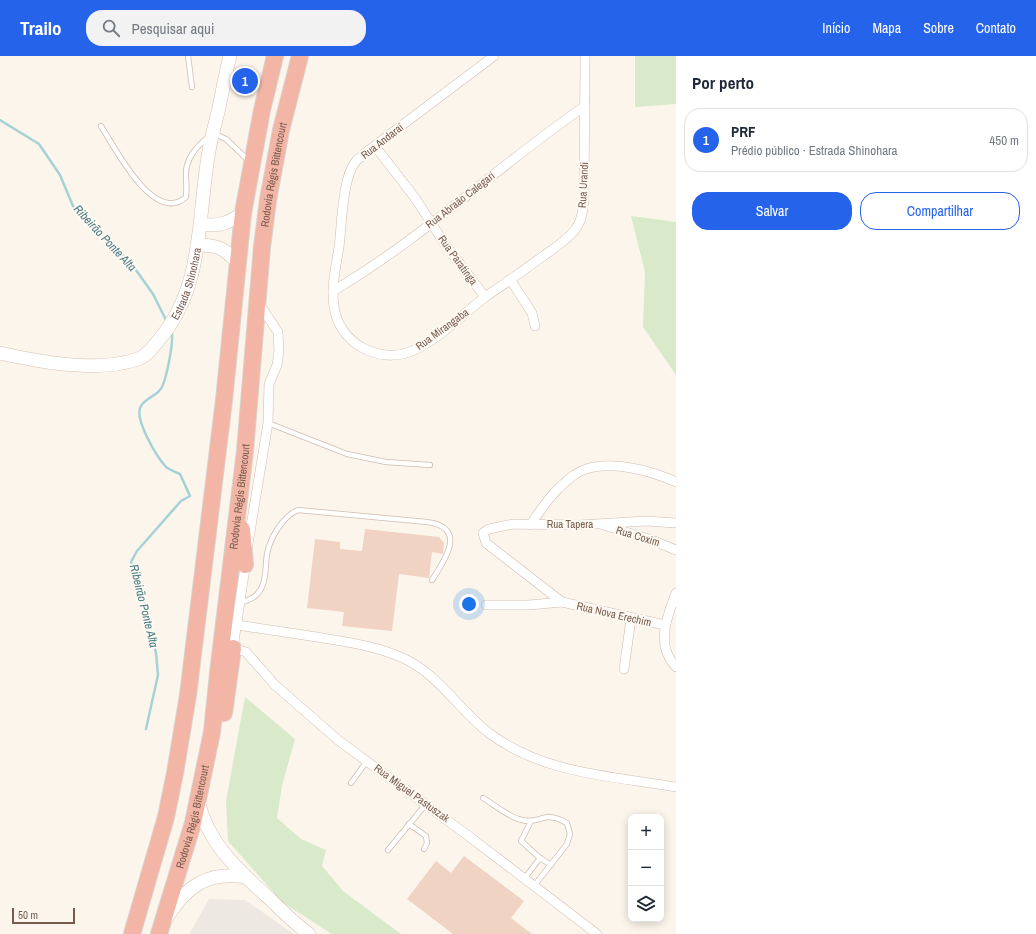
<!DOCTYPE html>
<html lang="pt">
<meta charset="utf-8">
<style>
:root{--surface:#fff;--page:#f2f2f3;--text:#1f2937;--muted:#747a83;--line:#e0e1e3;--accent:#2563eb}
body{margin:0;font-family:"Archivo Narrow",sans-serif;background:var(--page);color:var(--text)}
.controls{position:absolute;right:12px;bottom:12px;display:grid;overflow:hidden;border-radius:8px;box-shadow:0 2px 10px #0003}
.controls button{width:36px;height:36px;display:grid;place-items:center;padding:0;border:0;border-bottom:1px solid var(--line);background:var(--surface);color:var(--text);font:20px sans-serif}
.scale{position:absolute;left:12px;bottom:10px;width:63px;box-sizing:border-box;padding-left:4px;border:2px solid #775b4e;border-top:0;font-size:11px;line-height:14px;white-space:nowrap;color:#775b4e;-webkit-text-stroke:3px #fef9f2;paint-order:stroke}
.you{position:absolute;left:469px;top:548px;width:14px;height:14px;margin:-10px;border:3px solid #fff;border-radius:50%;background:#1a73e8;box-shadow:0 0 0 6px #1a73e833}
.badge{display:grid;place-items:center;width:26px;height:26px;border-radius:50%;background:var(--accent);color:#fff;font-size:13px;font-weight:700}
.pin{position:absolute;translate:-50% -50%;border:2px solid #fff;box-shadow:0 1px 4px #0006}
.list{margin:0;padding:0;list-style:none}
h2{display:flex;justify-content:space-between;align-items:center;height:52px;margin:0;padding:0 16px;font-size:17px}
h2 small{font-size:13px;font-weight:400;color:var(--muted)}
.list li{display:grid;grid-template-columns:26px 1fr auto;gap:12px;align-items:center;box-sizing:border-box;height:64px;margin:0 8px 8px;padding:0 8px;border:1px solid var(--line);border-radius:16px}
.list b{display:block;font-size:15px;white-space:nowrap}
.list p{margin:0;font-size:13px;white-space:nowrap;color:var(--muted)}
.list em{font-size:13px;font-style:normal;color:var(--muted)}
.actions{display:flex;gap:8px;padding:12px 16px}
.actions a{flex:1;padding:9px 0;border:1px solid var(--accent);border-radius:16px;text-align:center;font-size:14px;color:var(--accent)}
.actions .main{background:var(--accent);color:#fff}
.icon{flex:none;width:22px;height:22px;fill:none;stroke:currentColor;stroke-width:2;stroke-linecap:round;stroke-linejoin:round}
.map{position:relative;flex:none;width:676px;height:878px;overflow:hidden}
header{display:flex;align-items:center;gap:24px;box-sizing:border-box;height:56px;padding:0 20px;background:var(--accent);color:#fff}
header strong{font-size:19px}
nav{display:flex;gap:22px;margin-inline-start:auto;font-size:14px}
.search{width:280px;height:36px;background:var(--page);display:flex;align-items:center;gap:10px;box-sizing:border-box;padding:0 14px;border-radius:16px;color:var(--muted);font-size:15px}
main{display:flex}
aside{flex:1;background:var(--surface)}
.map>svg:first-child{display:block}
.industrial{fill:#eee8e3}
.green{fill:#d8eac9}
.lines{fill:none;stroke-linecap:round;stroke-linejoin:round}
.stream{stroke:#a6d2d7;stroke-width:2.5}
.building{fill:#f1d3c4}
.lane-casing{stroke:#cebcb0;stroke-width:6}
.street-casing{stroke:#cebcb0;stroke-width:10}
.secondary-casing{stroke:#d4beb0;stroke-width:14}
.highway-casing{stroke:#d9d1cd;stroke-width:18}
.lane{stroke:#fff;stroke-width:4.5}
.street{stroke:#fff;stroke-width:9}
.secondary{stroke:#fff;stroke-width:13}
.highway{stroke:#f3b5a5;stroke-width:16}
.labels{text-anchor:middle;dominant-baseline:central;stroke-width:4;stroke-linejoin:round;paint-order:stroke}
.street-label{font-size:11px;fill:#775b4e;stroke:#fef9f2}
.water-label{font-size:12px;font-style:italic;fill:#457b82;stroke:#fef9f2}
</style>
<header>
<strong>Trailo</strong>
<div class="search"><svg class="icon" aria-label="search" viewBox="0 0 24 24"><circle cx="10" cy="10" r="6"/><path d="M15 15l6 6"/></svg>Pesquisar aqui</div>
<nav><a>Início</a><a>Mapa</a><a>Sobre</a><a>Contato</a></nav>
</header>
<main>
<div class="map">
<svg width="676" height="878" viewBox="0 0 676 878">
<rect width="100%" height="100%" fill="#fcf5eb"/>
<polygon class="industrial" points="209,843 245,844 294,878 189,878"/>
<g class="green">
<polygon points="635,0 676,0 676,48 635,51"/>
<polygon points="631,160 676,166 676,319 643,271 645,216"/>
<polygon points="245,641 295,683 282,730 277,762 301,783 326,794 322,810 343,835 401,878 332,878 282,846 228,785 226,745"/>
</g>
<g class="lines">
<g class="stream">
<polyline points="0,64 39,88 60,119 73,150 131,207 153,238 167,266"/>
<path d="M146 673 158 619 156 597 141 536 131 506 137 495 181 445 190 440 180 418C175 416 170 414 166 411 157 401 133 362 141 350 145 343 155 340 160 334 166 327 175 282 171 274"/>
</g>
</g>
<g class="building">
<polygon points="240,15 254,18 250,34 236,31"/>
<polygon points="365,473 439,481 444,487 443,498 432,496 429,522 399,518 392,575 342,570 344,556 307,552 315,483 340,486 340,493 362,495"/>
<polygon points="464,800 524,845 511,862 532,878 453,878 407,843 436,805 451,817"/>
</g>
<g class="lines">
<g class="lane-casing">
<g id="lane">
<polyline points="188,0 192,31"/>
<path d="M101 70C114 90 154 170 186 141 187 133 186 126 186 119 185 104 197 89 208 82"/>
<polyline points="215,78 226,83 249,105"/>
<polyline points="268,367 347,398 386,406 430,409"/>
<path d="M240 547C246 545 254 543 258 537 267 527 265 510 267 498 270 482 283 460 298 454L427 466C467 471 446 503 432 524"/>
<polyline points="351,727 367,705"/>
<path d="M483 742C495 749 508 761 522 764 540 769 543 753 567 767L570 778 567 788 534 830"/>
<polyline points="531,765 521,785 540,802"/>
<polyline points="409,768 426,780 427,787 424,793"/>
<polyline points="388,794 426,748"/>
<polyline points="524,823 540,802 551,809"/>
</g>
</g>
<g class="street-casing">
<g id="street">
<path d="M494 0 365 97C363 100 359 102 356 105 342 122 342 168 339 191 336 210 331 231 334 251 339 287 379 309 412 295 440 283 463 257 488 239 506 227 524 214 542 201 553 193 567 184 575 174 582 165 583 153 584 142L585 0"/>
<polyline points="375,90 415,142 445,188 485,241"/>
<polyline points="510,223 532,257 535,270"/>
<path d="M333 235C423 182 499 109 585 50"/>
<path d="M530 469C539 457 548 442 559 432 566 425 576 416 586 413 612 404 652 415 676 426"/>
<polyline points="603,469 649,483 676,494"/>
<polyline points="248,488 268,367 269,328 277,309 279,294 278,276 258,246"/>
<polyline points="246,505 233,592 246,596 275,629 338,684 466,778 597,878"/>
<path d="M676 537C667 561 655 589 676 611"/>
<polyline points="486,549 529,549 562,546"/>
<path d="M237 569C263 573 290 577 317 581 347 586 378 590 405 603 439 619 460 655 489 677 543 718 612 720 676 731"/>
<polyline points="665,569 562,546 486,487 483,477 489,473 513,468 580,469 646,465 676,467"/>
<polyline points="624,613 631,563"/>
</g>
</g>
<g class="secondary-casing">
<g id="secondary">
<path d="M201 168C218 171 229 167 243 157"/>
<path d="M197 189C218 189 224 192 238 207"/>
<path id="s1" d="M0 297C41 306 98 317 138 303 147 300 152 292 158 285 205 231 197 161 209 95 211 82 215 69 218 56 222 38 225 19 230 0"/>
<path d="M198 743C206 786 239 815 270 843 282 855 295 868 309 878"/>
<path d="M168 860C187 830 208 815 245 821"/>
</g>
</g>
<g class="highway-casing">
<g id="highway">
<polyline points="242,473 245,509"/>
<polyline points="224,657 233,592"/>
<polyline points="132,878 166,761 175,717 188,639 224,344 243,157 262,54 275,0"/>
<path id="s2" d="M159 878 193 767 212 676 218 617 245 395 262 191 268 144 281 74 300 0"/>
</g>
</g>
<use href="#lane" class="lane"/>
<use href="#street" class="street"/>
<use href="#secondary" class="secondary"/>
<use href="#highway" class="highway"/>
</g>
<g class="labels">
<g class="street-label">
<text transform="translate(382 85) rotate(-38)">Rua Andaraí</text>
<text stroke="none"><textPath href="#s2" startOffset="770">Rodovia Régis Bittencourt</textPath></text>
<text transform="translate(583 129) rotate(-87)">Rua Urandi</text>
<text transform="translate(460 144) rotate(-38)">Rua Abraão Calegari</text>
<text transform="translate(458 204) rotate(54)">Rua Paratinga</text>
<text stroke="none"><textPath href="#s1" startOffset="232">Estrada Shinohara</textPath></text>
<text transform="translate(442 273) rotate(-36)">Rua Mirangaba</text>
<text stroke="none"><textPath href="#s2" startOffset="446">Rodovia Régis Bittencourt</textPath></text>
<text x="570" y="468">Rua Tapera</text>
<text transform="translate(638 480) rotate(17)">Rua Coxim</text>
<text transform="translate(614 558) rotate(13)">Rua Nova Erechim</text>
<text transform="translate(412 737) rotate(36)">Rua Miguel Pastuszak</text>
<text stroke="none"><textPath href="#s2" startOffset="122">Rodovia Régis Bittencourt</textPath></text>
</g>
<g class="water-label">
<text transform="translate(105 182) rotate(47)">Ribeirão Ponte Alta</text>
<text transform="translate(144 550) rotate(76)">Ribeirão Ponte Alta</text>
</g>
</g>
</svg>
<div class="controls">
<button>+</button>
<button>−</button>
<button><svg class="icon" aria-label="layers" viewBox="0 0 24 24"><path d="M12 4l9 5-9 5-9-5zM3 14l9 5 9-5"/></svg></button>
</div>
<div class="scale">50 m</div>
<div class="you"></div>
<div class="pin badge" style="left:245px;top:25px">1</div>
</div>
<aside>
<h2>Por perto<small></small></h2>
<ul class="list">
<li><span class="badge">1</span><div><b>PRF</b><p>Prédio público · Estrada Shinohara</p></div><em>450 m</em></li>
</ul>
<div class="actions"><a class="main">Salvar</a><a>Compartilhar</a></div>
</aside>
</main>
